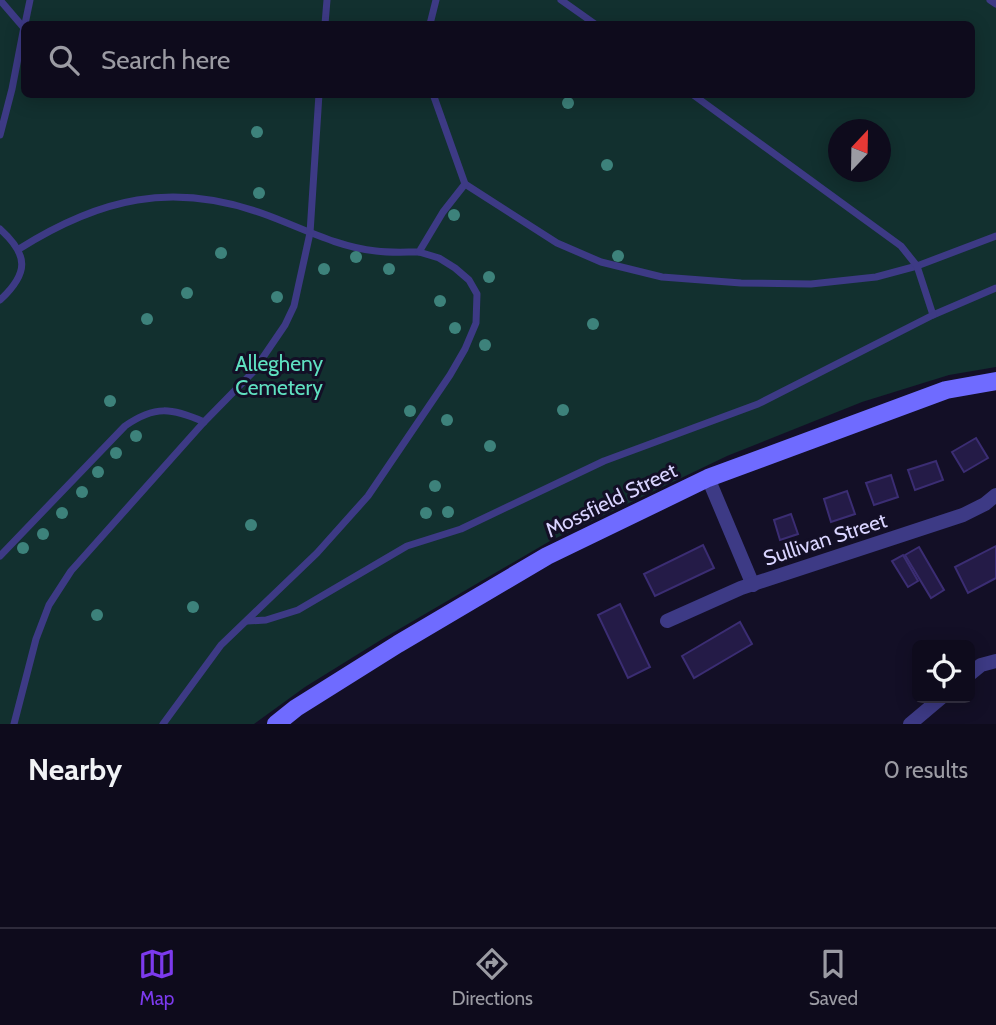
<!DOCTYPE html>
<style>
:root{--surface:#0e0b1c;--page:#1c1929;--text:#f1f3f6;--muted:#9b9ba3;--line:#2e2b3b;--accent:#7c3aed}
body{margin:0;font-family:Cabin,sans-serif;background:var(--page);color:var(--text)}
.controls{position:absolute;right:21px;bottom:21px;display:grid;overflow:hidden;border-radius:10px;box-shadow:0 4px 18px #0003}
.controls button{width:63px;height:63px;display:grid;place-items:center;padding:0;border:0;border-bottom:2px solid var(--line);background:var(--surface);color:var(--text);font:35px sans-serif}
.compass{position:absolute;left:828px;top:119px;width:63px;height:63px;border-radius:50%;background:var(--surface);box-shadow:0 4px 18px #0003;rotate:22deg}
.list{margin:0;padding:0;list-style:none}
h2{display:flex;justify-content:space-between;align-items:center;height:91px;margin:0;padding:0 28px;font-size:30px}
h2 small{font-size:23px;font-weight:400;color:var(--muted)}
.icon{flex:none;width:38px;height:38px;fill:none;stroke:currentColor;stroke-width:2;stroke-linecap:round;stroke-linejoin:round}
.map{position:relative;flex:none;width:996px;height:724px;overflow:hidden}
.search{position:absolute;background:var(--surface);box-shadow:0 4px 18px #0003;left:21px;right:21px;top:21px;height:77px;display:flex;align-items:center;gap:18px;box-sizing:border-box;padding:0 24px;border-radius:10px;color:var(--muted);font-size:26px}
.sheet{height:203px;background:var(--surface)}
nav{display:flex;justify-content:space-around;align-items:center;box-sizing:border-box;height:98px;border-top:2px solid var(--line);background:var(--surface);font-size:19px;color:var(--muted)}
nav a{display:grid;justify-items:center;gap:4px}
nav .on{color:var(--accent)}
.map>svg:first-child{display:block}
.green{fill:#12302f;fill-rule:evenodd}
.building{fill:#241b47;stroke:#3b2d73;stroke-width:2}
.lines{fill:none;stroke-linecap:round;stroke-linejoin:round}
.lane{stroke:#3d3a85;stroke-width:7}
.street{stroke:#3d3a85;stroke-width:14}
.secondary{stroke:#6f6bff;stroke-width:18}
.tree{fill:#3d827b}
.labels{text-anchor:middle;dominant-baseline:central;stroke-width:6;stroke-linejoin:round;paint-order:stroke}
.park-label{font-size:21px;fill:#5fe0c0;stroke:#130f26}
.street-label{font-size:21px;fill:#d9d4ff;stroke:#130f26}
</style>
<div class="map">
<svg width="996" height="724" viewBox="0 0 996 724">
<rect width="100%" height="100%" fill="#130f26"/>
<path class="green" d="M0 0H996V367L949 375 862 402 727 456 550 541 384 638 305 687 254 724H0ZM24 24H972V94H24ZM838 130H880V172H838Z"/>
<g class="building">
<polygon points="976,438 988,458 964,472 952,452"/>
<polygon points="936,461 943,480 915,490 908,470"/>
<polygon points="891,475 898,497 874,505 866,483"/>
<polygon points="847,491 855,514 831,522 824,499"/>
<polygon points="791,514 798,534 780,540 774,520"/>
<polygon points="703,545 714,568 655,596 644,574"/>
<polygon points="996,546 996,578 968,593 955,567"/>
<polygon points="919,547 944,590 931,598 905,555"/>
<polygon points="903,555 918,581 908,587 892,561"/>
<polygon points="620,604 650,667 628,678 598,615"/>
<polygon points="740,622 752,644 694,678 682,656"/>
</g>
<g class="lines">
<g class="lane">
<polyline points="0,0 24,28"/>
<polyline points="561,0 595,24"/>
<polyline points="990,0 996,4"/>
<polyline points="25,24 30,0"/>
<polyline points="325,24 327,0"/>
<polyline points="430,24 436,0"/>
<polyline points="433,94 465,184 557,243 601,262 662,277 741,283 811,284 876,277 917,266 996,236"/>
<polyline points="692,94 901,246 917,266 933,315 996,288"/>
<polyline points="0,135 12,89 24,27"/>
<path d="M0 229C29 255 29 273 0 300"/>
<path d="M19 249C100 198 172 181 264 214 300 227 337 247 376 251 390 253 405 252 419 252L443 212 465 184"/>
<path d="M0 556 125 426C155 405 172 408 204 422"/>
<polyline points="247,621 266,620 298,610 407,546 461,529 604,461 758,404 933,315"/>
<polyline points="14,724 36,639 49,605 71,571 204,422 253,372 285,325 294,306 310,233 319,94"/>
<polyline points="163,724 221,645 317,553 368,496 450,375 465,349 476,323 477,294 469,280 455,268 439,258 419,252"/>
</g>
<g class="street">
<polyline points="708,478 753,585"/>
<polyline points="667,621 741,588 963,515 985,504 996,495"/>
<polyline points="970,674 981,665 996,661"/>
<polyline points="910,724 941,698"/>
</g>
<polyline class="secondary" points="276,724 296,708 398,644 547,556 708,478 946,390 996,381"/>
</g>
<g class="tree">
<circle cx="568" cy="103" r="6"/>
<circle cx="257" cy="132" r="6"/>
<circle cx="607" cy="165" r="6"/>
<circle cx="259" cy="193" r="6"/>
<circle cx="454" cy="215" r="6"/>
<circle cx="221" cy="253" r="6"/>
<circle cx="618" cy="256" r="6"/>
<circle cx="356" cy="257" r="6"/>
<circle cx="324" cy="269" r="6"/>
<circle cx="389" cy="269" r="6"/>
<circle cx="489" cy="277" r="6"/>
<circle cx="187" cy="293" r="6"/>
<circle cx="277" cy="297" r="6"/>
<circle cx="440" cy="301" r="6"/>
<circle cx="147" cy="319" r="6"/>
<circle cx="593" cy="324" r="6"/>
<circle cx="455" cy="328" r="6"/>
<circle cx="485" cy="345" r="6"/>
<circle cx="110" cy="401" r="6"/>
<circle cx="563" cy="410" r="6"/>
<circle cx="410" cy="411" r="6"/>
<circle cx="447" cy="420" r="6"/>
<circle cx="136" cy="436" r="6"/>
<circle cx="490" cy="446" r="6"/>
<circle cx="116" cy="453" r="6"/>
<circle cx="98" cy="472" r="6"/>
<circle cx="435" cy="486" r="6"/>
<circle cx="82" cy="492" r="6"/>
<circle cx="448" cy="512" r="6"/>
<circle cx="62" cy="513" r="6"/>
<circle cx="426" cy="513" r="6"/>
<circle cx="251" cy="525" r="6"/>
<circle cx="43" cy="534" r="6"/>
<circle cx="23" cy="548" r="6"/>
<circle cx="193" cy="607" r="6"/>
<circle cx="97" cy="615" r="6"/>
</g>
<g class="labels">
<g class="park-label">
<text x="279" y="363">Allegheny<tspan x="279" dy="24">Cemetery</tspan></text>
</g>
<g class="street-label">
<text transform="translate(611 500) rotate(-26)">Mossfield Street</text>
<text transform="translate(825 539) rotate(-18)">Sullivan Street</text>
</g>
</g>
</svg>
<div class="controls">
<button><svg class="icon" aria-label="locate" viewBox="0 0 24 24"><circle cx="12" cy="12" r="6"/><path d="M12 2v4M12 18v4M2 12h4M18 12h4"/></svg></button>
</div>
<svg class="compass" viewBox="-18 -18 36 36"><path d="M0-13l5 13h-10z" fill="#e53935"/><path d="M0 13l5-13h-10z" fill="#9b9ba3"/></svg>
<div class="search"><svg class="icon" aria-label="search" viewBox="0 0 24 24"><circle cx="10" cy="10" r="6"/><path d="M15 15l6 6"/></svg>Search here</div>
</div>
<section class="sheet">
<h2>Nearby<small>0 results</small></h2>
<ul class="list">
</ul>
</section>
<nav>
<a class="on"><svg class="icon" aria-label="map" viewBox="0 0 24 24"><path d="M3 6l6-2 6 2 6-2v14l-6 2-6-2-6 2zM9 4v14M15 6v14"/></svg>Map</a>
<a><svg class="icon" aria-label="directions" viewBox="0 0 24 24"><path d="M12 3l9 9-9 9-9-9zM9 14v-3h6M13 9l2 2-2 2"/></svg>Directions</a>
<a><svg class="icon" aria-label="saved" viewBox="0 0 24 24"><path d="M7 4h10v16l-5-4-5 4z"/></svg>Saved</a>
</nav>
